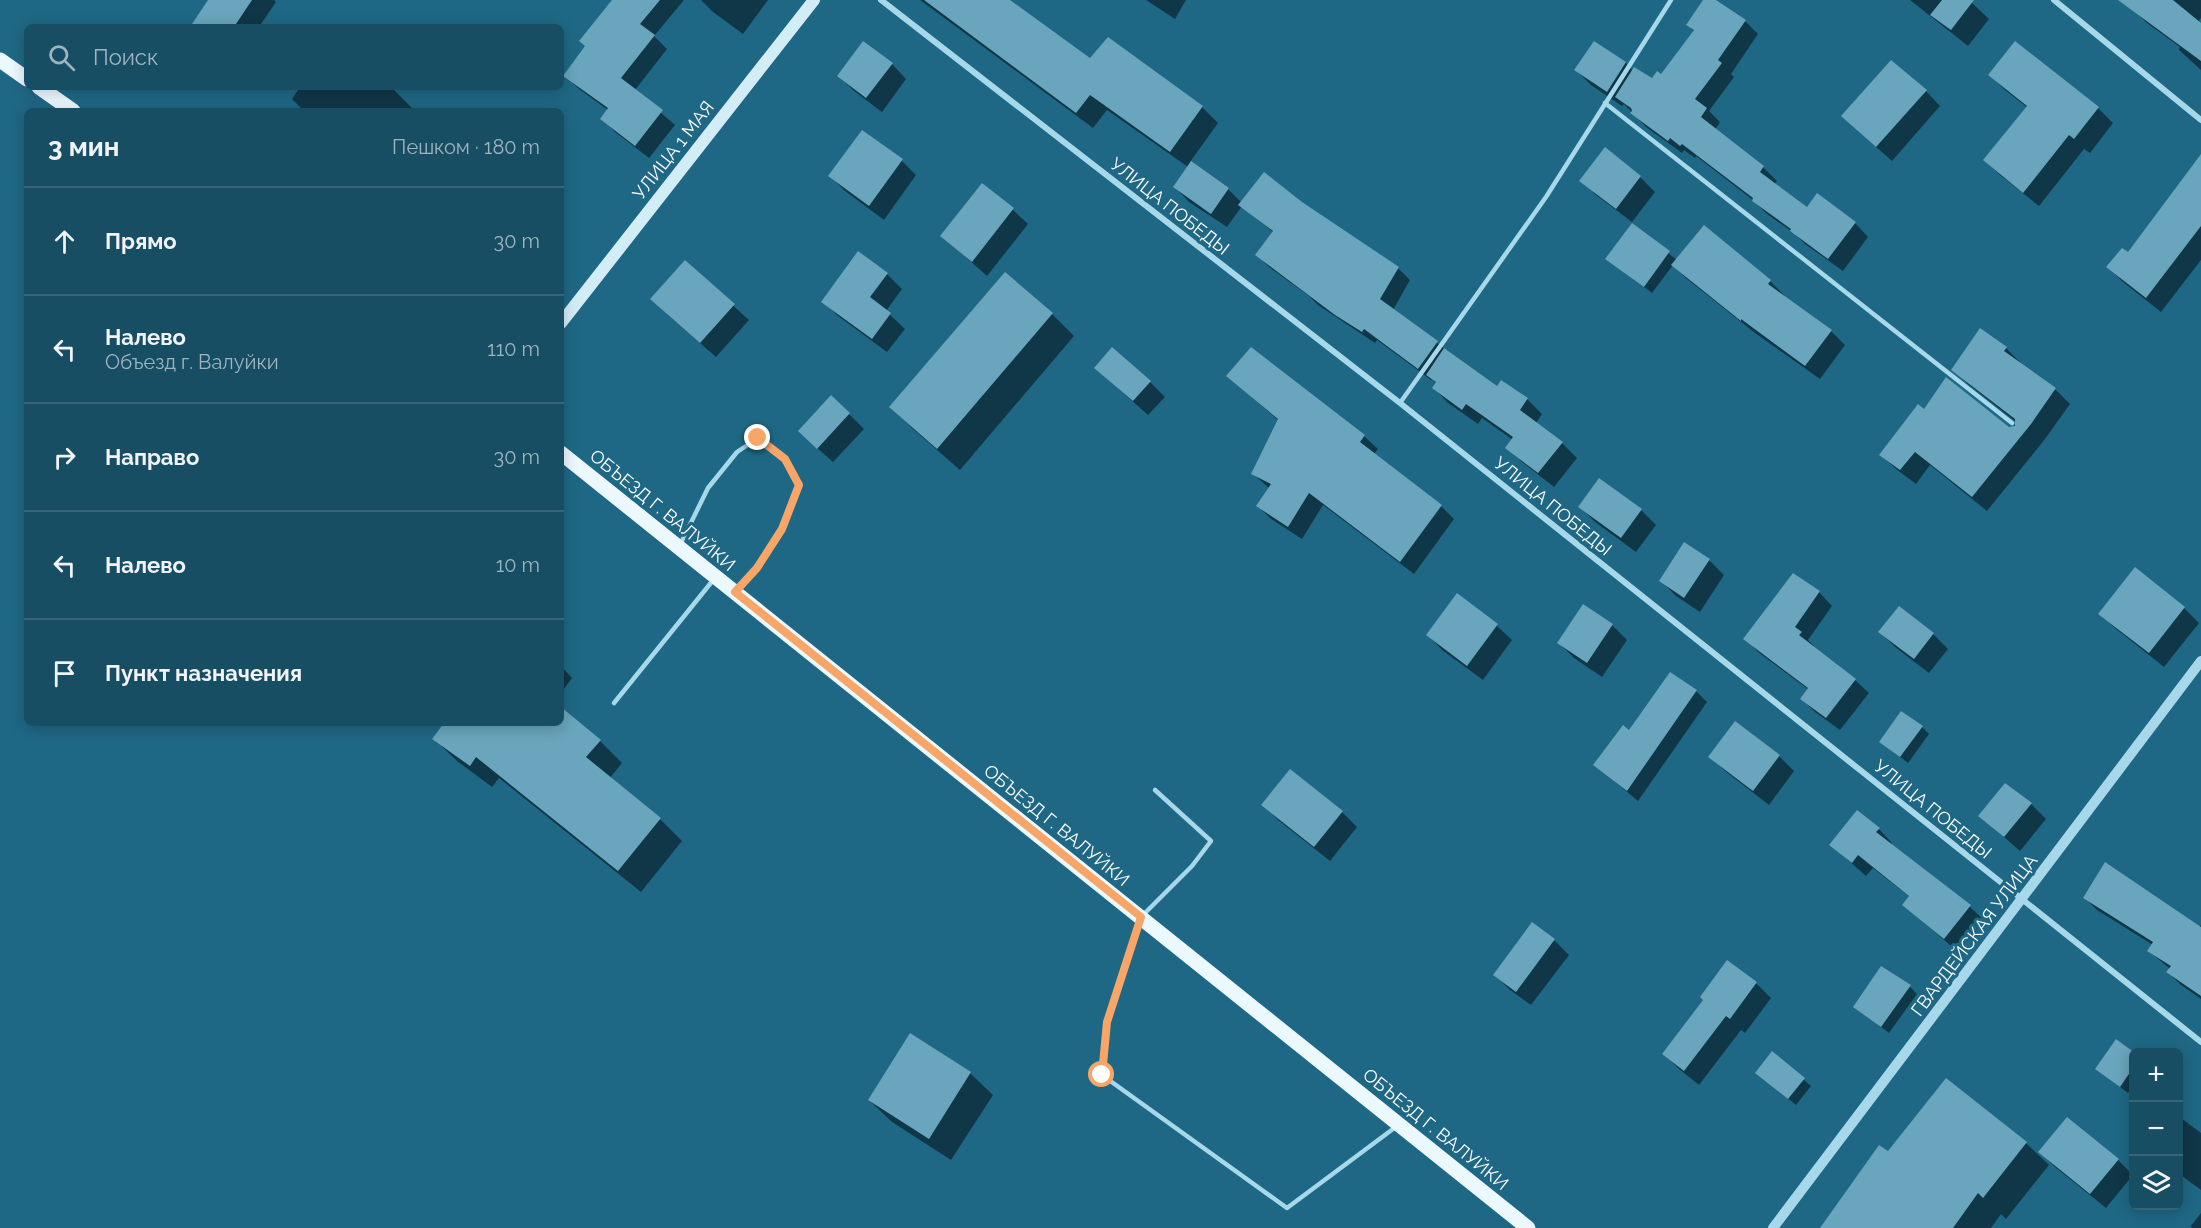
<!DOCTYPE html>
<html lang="ru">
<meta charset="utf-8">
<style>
:root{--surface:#174e64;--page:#20556a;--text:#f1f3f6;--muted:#9eb4bf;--line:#366578}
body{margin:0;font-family:Raleway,sans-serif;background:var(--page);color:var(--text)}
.controls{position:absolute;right:18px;bottom:18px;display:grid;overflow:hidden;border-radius:9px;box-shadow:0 3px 15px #0003}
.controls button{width:54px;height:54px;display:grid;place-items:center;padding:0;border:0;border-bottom:2px solid var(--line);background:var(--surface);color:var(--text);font:30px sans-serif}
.stop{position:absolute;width:18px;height:18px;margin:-14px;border:4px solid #f8a668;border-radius:50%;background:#fff}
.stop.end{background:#f8a668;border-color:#fff;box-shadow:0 2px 6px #0008}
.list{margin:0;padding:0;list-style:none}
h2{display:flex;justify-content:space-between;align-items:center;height:78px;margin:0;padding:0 24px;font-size:26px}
h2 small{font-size:20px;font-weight:400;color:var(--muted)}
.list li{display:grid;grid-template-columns:39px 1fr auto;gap:18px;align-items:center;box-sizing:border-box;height:108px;padding:0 24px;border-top:2px solid var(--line)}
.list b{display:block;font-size:22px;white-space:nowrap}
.list p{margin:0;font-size:20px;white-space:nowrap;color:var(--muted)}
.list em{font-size:20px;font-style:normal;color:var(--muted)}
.icon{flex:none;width:33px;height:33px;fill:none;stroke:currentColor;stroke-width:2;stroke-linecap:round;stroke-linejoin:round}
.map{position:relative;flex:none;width:2201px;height:1228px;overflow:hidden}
.search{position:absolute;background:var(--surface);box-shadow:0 3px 15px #0003;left:24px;top:24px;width:540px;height:66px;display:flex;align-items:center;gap:15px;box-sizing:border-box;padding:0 21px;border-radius:9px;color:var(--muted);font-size:22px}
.panel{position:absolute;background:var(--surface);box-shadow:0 3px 15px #0003;left:24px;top:108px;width:540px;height:618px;border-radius:9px}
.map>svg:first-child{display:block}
.shadow{fill:#0007}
.building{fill:#69a5bc}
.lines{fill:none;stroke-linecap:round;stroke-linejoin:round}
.service{stroke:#a7d8ea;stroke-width:4.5}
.minor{stroke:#a7d8ea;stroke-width:6}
.tertiary{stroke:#a7d8ea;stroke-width:10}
.secondary{stroke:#d3edf7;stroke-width:12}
.primary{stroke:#ebf8fe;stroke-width:15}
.route{stroke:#f8a668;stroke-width:8}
.labels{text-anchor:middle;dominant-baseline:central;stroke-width:6;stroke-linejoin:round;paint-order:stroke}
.street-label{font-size:18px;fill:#fff;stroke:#1f6885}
</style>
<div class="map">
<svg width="2201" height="1228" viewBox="0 0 2201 1228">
<rect width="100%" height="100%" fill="#1f6885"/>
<g class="shadow">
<polygon points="210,0 274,0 276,2 259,27 207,27"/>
<polygon points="614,0 684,0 654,36 667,49 635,90 675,125 649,158 615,132 602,118 608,110 579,89 565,76 587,47"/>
<polygon points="701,0 768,0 743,34 713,12"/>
<polygon points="920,0 1007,0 1091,61 1108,39 1202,107 1218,123 1190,162 1228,189 1242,203 1301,203 1398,268 1410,280 1393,310 1497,388 1501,382 1527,399 1542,414 1536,423 1562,443 1577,458 1554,487 1522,462 1507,447 1513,440 1482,418 1478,424 1448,403 1434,388 1437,384 1432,379 1431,380 1377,340 1375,343 1318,305 1309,296 1269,267 1257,255 1273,232 1242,206 1227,227 1189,202 1175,187 1188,167 1107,110 1093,128"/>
<polygon points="1146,0 1186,0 1175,19"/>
<polygon points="1705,0 1713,0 1745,21 1758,34 1731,74 1734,77 1709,111 1720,122 1715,130 1763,167 1777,181 1774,184 1807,209 1855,223 1868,237 1843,271 1805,244 1794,233 1767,214 1753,200 1696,156 1695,158 1684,150 1682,153 1646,127 1624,104 1622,106 1591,85 1576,70 1594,43 1626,63 1633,71 1652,80 1661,76 1695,32 1688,25"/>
<polygon points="1910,0 1969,0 1989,19 1968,46"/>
<polygon points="2141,0 2201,0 2201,18 2198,22 2201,25 2201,70 2179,50 2180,47 2147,23 2134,10"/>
<polygon points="2015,44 2098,108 2113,123 2090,153 2084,149 2039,206 2000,175 1985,160 2028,108 2005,90 1990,75"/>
<polygon points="892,64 906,79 882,112 854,91 839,76"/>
<polygon points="300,87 391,87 412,108 409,111 304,111 292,99"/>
<polygon points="1926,91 1940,106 1892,161 1858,131"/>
<polygon points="902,161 916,175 884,220 845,191 830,176"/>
<polygon points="1640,177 1655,192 1632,222 1596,195 1581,180"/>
<polygon points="982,185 1013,210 1028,224 987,276 942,236"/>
<polygon points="2201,186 2201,260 2161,312 2123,282 2108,267 2128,254"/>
<polygon points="1633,225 1677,260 1770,281 1784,295 1783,296 1831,331 1845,345 1820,379 1755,333 1687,279 1673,265 1652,293 1607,259"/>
<polygon points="859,253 887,274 902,289 886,311 905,329 887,352 838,316 823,301"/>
<polygon points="685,262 749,320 716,357 667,314"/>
<polygon points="1005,275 1052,314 1074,336 960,470 913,429 891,407"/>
<polygon points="2006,348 2021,363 2020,364 2055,389 2070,404 2045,439 1987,511 1930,465 1916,484 1896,469 1881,455 1924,411 2009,428 2017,428 2015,421 1968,384 1953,369"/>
<polygon points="1251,349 1364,436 1378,449 1374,454 1441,506 1454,519 1414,574 1323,505 1302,539 1271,519 1258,506 1269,488 1253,474 1279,421 1228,376"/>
<polygon points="1111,382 1150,382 1165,397 1148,415"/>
<polygon points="849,414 864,429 833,462 815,446"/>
<polygon points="1580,507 1641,510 1656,525 1636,552 1595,522"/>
<polygon points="1709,560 1724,575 1700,612 1676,596 1661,581"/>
<polygon points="2135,569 2184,608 2199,623 2164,667 2115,628 2100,613"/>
<polygon points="1819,592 1832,606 1808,640 1814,646 1813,648 1855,680 1869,693 1840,730 1815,712 1802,699 1809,690 1758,652 1745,638"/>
<polygon points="1457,595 1497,626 1512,640 1483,680 1442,650 1428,635"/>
<polygon points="1583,606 1612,625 1627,640 1602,677 1574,658 1559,643"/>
<polygon points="1880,632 1933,634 1948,649 1929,673 1895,647"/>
<polygon points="561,666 572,678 561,693"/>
<polygon points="1671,674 1696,691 1707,702 1638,801 1595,765 1630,732"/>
<polygon points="561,709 600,741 622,763 610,778 660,819 682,841 641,892 499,778 492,787 457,761 434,739 446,723 561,723"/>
<polygon points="1736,723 1779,756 1794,771 1769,805 1725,771 1710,757"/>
<polygon points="1922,727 1929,734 1908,763 1881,742"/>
<polygon points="2031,804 2046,819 2020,851 1980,816"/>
<polygon points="1263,805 1342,812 1357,827 1330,861 1278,820"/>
<polygon points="1879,829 1892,843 1890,845 1970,907 1984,920 1958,952 1904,905 1910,897 1873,868 1866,876 1831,845"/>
<polygon points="2085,898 2199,927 2201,925 2201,999 2181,985 2168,972 2170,969 2149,951 2153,945 2097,910"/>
<polygon points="1554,940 1569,955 1531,1005 1510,990 1495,975"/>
<polygon points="1728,962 1756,983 1771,998 1745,1033 1741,1030 1699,1085 1679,1069 1664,1054 1705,1000"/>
<polygon points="1910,987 1917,994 1889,1033 1855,1007"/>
<polygon points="911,1035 970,1073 993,1095 951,1160 892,1122 869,1100"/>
<polygon points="2117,1041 2134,1053 2134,1085 2128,1093 2097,1069"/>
<polygon points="1773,1054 1811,1086 1796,1105 1764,1079"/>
<polygon points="1947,1080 2026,1143 2049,1165 2006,1219 2001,1214 1991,1228 1824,1228 1888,1153"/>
<polygon points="2181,1118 2201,1133 2201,1190 2178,1173 2178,1122"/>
<polygon points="2040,1152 2118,1160 2133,1175 2106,1208 2055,1167"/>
<polygon points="2201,1213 2201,1228 2192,1228 2191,1226"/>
</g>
<g class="building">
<polygon points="208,0 252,0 234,27 190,27"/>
<polygon points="612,0 660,0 640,24 655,35 621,78 663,110 635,146 600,119 608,108 563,76 585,46 579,41"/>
<polygon points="924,0 1010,0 1090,58 1108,37 1203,106 1170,152 1090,95 1076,113"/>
<polygon points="1703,0 1716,0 1746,20 1718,60 1722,63 1695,99 1707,108 1701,117 1764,166 1760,172 1807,207 1817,193 1856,222 1828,259 1790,231 1791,229 1752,201 1753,198 1682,144 1680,146 1670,138 1668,141 1630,113 1632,111 1631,108 1615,97 1634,67 1652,78 1657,71 1661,74 1694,30 1686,25"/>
<polygon points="1942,0 1974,0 1951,30 1930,15"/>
<polygon points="2118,0 2173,0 2201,23 2201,61"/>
<polygon points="863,41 893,63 866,98 837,76"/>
<polygon points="1594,41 1626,62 1607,92 1574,70"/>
<polygon points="2015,41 2099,107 2074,139 2069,135 2023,193 1983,160 2027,106 1988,75"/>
<polygon points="1891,60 1927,90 1876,147 1841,116"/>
<polygon points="862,130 903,159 869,206 828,176"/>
<polygon points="1605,147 1641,176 1616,209 1579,181"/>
<polygon points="2201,154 2201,226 2146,298 2106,267 2122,248 2128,252"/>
<polygon points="1191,161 1229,188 1211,214 1173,187"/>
<polygon points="1264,172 1302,202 1399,267 1380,299 1438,341 1418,369 1364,329 1362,332 1335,315 1255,255 1273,231 1238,205"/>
<polygon points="982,183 1014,208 972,262 940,236"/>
<polygon points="1632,223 1670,251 1644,287 1605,259"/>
<polygon points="1704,225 1771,280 1768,284 1832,330 1805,366 1741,319 1741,321 1671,265"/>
<polygon points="858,251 888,273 870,297 891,313 872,339 821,302"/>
<polygon points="685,260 735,304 700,343 650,299"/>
<polygon points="1005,272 1053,313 937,449 889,407"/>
<polygon points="1980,328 2007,347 2004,351 2056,388 2031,424 1972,497 1915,452 1900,470 1879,455 1918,404 1924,409 1946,377 2009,427 2015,426 2015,419 1951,370"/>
<polygon points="1112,347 1151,381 1133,401 1094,368"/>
<polygon points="1251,347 1365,435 1360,442 1442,505 1400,562 1309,493 1288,527 1256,506 1271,484 1251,474 1278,419 1226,376"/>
<polygon points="1444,348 1497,386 1501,380 1528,398 1520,410 1563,442 1538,473 1505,448 1513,437 1466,404 1462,410 1432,388 1436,382 1426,375"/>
<polygon points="831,395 850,413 817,449 798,431"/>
<polygon points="1599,478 1642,509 1621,538 1578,507"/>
<polygon points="1684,542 1710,559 1684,598 1659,581"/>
<polygon points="2135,567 2185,607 2149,653 2098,614"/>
<polygon points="1793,573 1820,591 1795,627 1802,632 1799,635 1856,679 1826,718 1800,699 1808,688 1743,639"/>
<polygon points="1457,593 1498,624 1467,666 1426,635"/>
<polygon points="1583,604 1613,624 1587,663 1557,643"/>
<polygon points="1899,606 1934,633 1914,659 1878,632"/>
<polygon points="1670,672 1697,690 1627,791 1593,765 1623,725 1629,730"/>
<polygon points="561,707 601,740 586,757 661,818 618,871 476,757 470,766 432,739 444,723 561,723"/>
<polygon points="1901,711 1923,726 1900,757 1879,742"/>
<polygon points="1735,721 1780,755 1753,791 1708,757"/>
<polygon points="1290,769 1343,811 1314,847 1261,805"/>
<polygon points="2005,783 2032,803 2004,837 1978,816"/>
<polygon points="1857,810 1880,828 1876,832 1971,905 1944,939 1902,905 1909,896 1858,855 1852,863 1829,845"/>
<polygon points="2105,862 2201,927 2201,996 2166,972 2171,966 2147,951 2153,942 2083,898"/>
<polygon points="1532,922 1555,939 1516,992 1493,975"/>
<polygon points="1727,960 1757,982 1730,1019 1726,1016 1684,1071 1662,1054 1703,1000 1700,997"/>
<polygon points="1881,966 1911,985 1881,1027 1853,1007"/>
<polygon points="910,1033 971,1072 929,1139 868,1100"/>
<polygon points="2116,1039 2135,1053 2133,1053 2133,1068 2120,1087 2095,1069"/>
<polygon points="1772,1051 1805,1078 1788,1099 1755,1073"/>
<polygon points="1946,1078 2027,1142 1983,1198 1978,1193 1953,1228 1820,1228 1879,1145 1888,1151"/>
<polygon points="2067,1117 2119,1159 2090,1194 2038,1152"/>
</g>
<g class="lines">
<g class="service">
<polyline points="1605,103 2012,423"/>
<polyline points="1400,403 1546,197 1671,0"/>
<polyline points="680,545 708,488 737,452 758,438 785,459 799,485 782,529 757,568 737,590"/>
<polyline points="614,703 714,579"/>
<polyline points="1143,915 1192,866 1211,841 1155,790"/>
<polyline points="1139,922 1107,1022 1102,1075 1287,1208 1397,1126"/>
</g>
<g class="minor">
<polyline points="881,0 1400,403 2201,1042"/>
<polyline points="2054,0 2201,120"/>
</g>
<polyline class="tertiary" points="1773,1228 2201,661"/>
<polyline class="secondary" points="561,323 814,0"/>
<g class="primary">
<polyline points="0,60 27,79"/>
<polyline points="39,87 73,111"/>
<polyline points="561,453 1528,1228"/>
</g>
</g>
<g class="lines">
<polyline class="route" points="758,438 785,459 799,485 782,529 757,568 735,592 1141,917 1107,1022 1102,1075"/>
</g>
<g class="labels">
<g class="street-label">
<text transform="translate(673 150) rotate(-52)">УЛИЦА 1 МАЯ</text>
<text transform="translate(1170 206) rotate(38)">УЛИЦА ПОБЕДЫ</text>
<text transform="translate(1553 506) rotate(39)">УЛИЦА ПОБЕДЫ</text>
<text transform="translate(663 510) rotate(39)">ОБЪЕЗД Г. ВАЛУЙКИ</text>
<text transform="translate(1933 809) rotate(39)">УЛИЦА ПОБЕДЫ</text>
<text transform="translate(1057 825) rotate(39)">ОБЪЕЗД Г. ВАЛУЙКИ</text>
<text transform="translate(1974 935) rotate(-53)">ГВАРДЕЙСКАЯ УЛИЦА</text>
<text transform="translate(1436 1129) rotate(39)">ОБЪЕЗД Г. ВАЛУЙКИ</text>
</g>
</g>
</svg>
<div class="controls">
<button>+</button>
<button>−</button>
<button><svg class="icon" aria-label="layers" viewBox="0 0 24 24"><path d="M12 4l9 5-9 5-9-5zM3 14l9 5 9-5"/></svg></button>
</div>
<div class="stop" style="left:1102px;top:1075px"></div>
<div class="stop end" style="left:758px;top:438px"></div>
<div class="search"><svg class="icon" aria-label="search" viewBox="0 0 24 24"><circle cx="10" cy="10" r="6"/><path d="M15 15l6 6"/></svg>Поиск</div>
<section class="panel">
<h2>3 мин<small>Пешком · 180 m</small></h2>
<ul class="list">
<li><svg class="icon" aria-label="ahead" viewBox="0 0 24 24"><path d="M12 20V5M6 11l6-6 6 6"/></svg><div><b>Прямо</b></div><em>30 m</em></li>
<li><svg class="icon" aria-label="left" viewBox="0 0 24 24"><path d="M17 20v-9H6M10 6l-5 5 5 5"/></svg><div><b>Налево</b><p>Объезд г. Валуйки</p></div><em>110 m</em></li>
<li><svg class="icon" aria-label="right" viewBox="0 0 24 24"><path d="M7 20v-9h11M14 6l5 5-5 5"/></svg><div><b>Направо</b></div><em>30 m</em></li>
<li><svg class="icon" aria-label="left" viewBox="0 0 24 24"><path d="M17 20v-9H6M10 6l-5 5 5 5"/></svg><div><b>Налево</b></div><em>10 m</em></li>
<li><svg class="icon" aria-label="arrive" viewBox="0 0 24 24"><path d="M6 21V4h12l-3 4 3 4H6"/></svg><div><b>Пункт назначения</b></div></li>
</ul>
</section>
</div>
